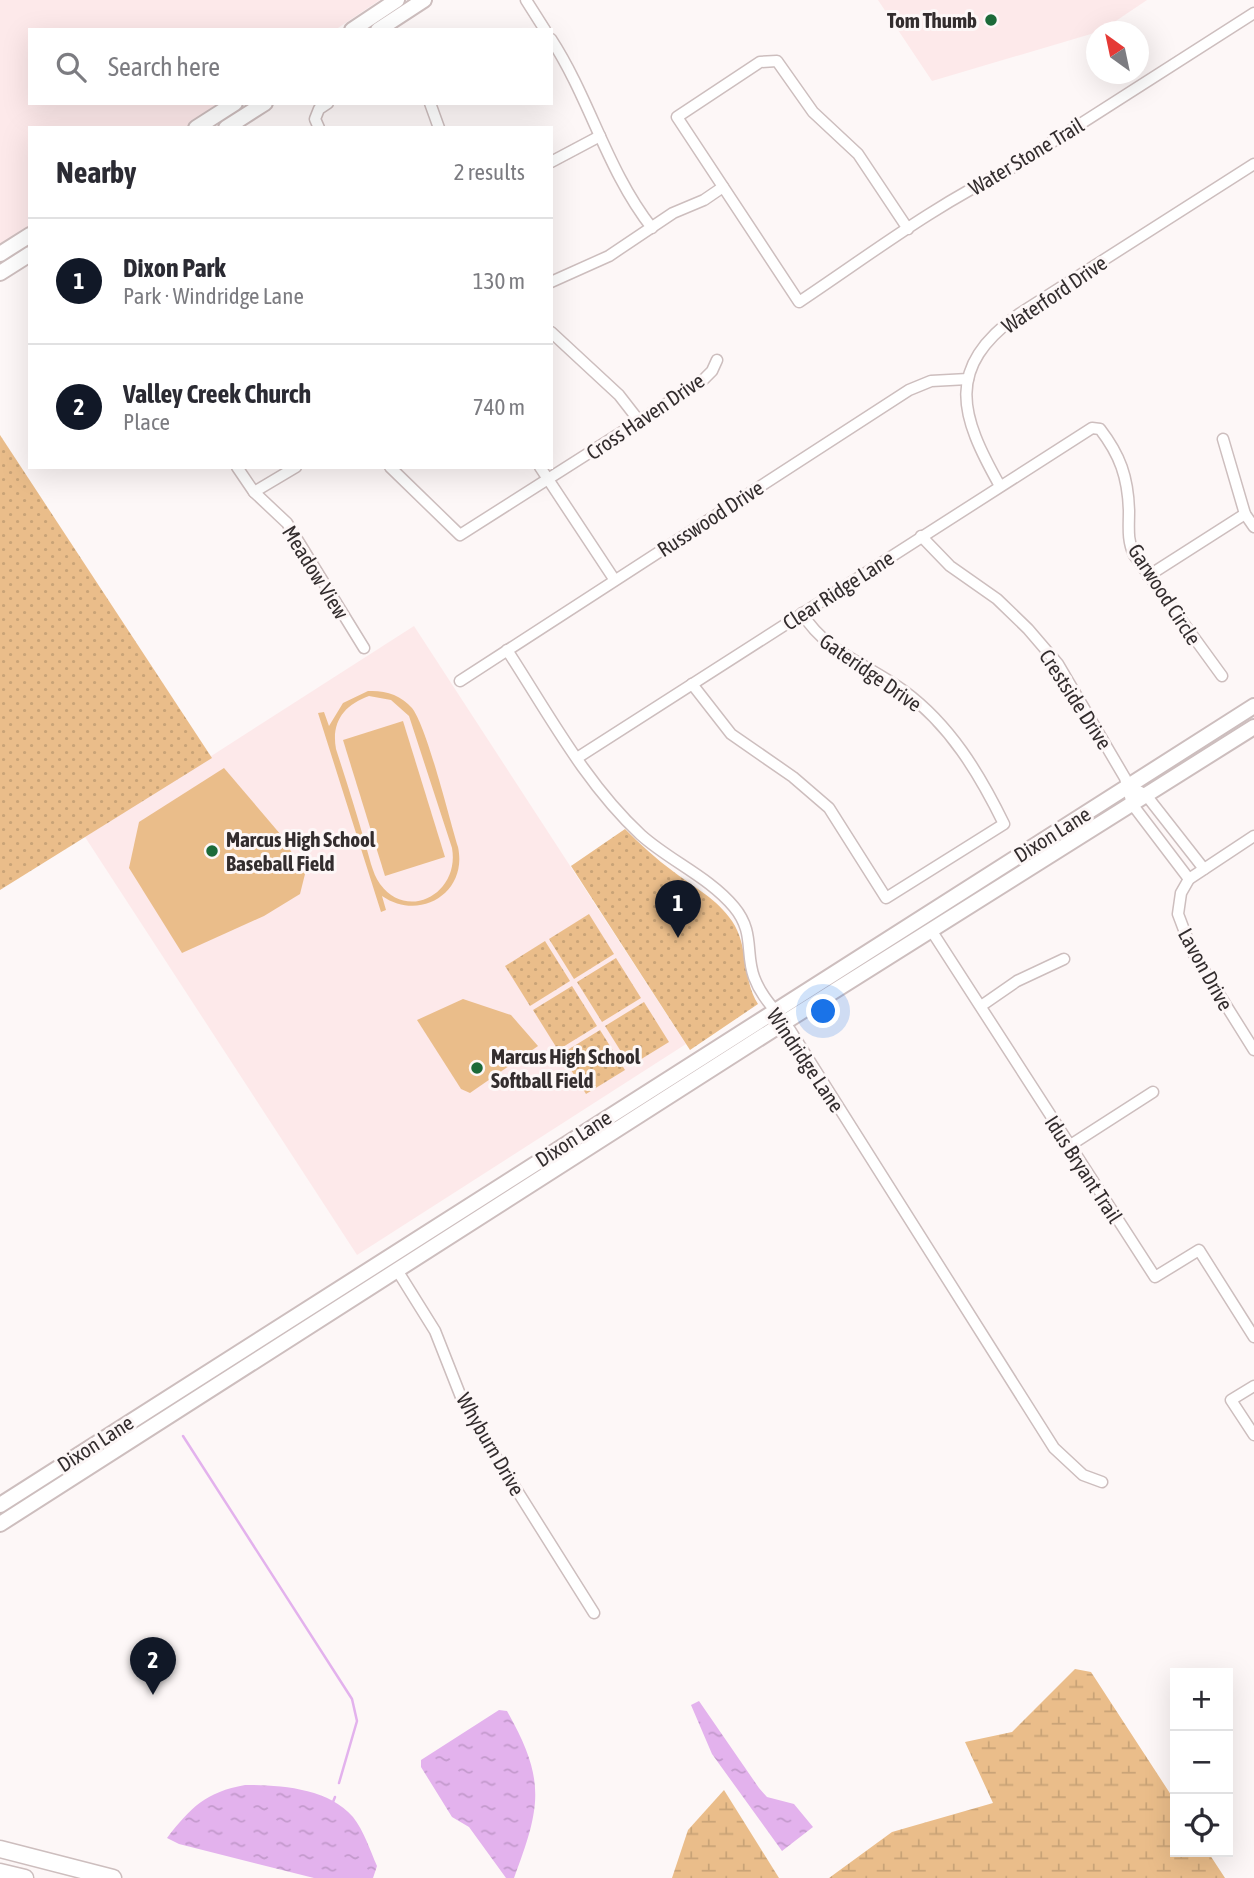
<!DOCTYPE html>
<meta charset="utf-8">
<style>
:root{--surface:#fff;--page:#f2f2f3;--text:#2b2b33;--muted:#7c7c81;--line:#e1e1e2;--accent:#111827}
body{margin:0;font-family:"Asap Condensed",sans-serif;background:var(--page);color:var(--text)}
.controls{position:absolute;right:21px;bottom:21px;display:grid;overflow:hidden;border-radius:0px;box-shadow:0 7px 28px #0002}
.controls button{width:63px;height:63px;display:grid;place-items:center;padding:0;border:0;border-bottom:2px solid var(--line);background:var(--surface);color:var(--text);font:35px sans-serif}
.compass{position:absolute;left:1086px;top:21px;width:63px;height:63px;border-radius:50%;background:var(--surface);box-shadow:0 7px 28px #0002;rotate:327deg}
.you{position:absolute;left:824px;top:1012px;width:24px;height:24px;margin:-18px;border:5px solid #fff;border-radius:50%;background:#1a73e8;box-shadow:0 0 0 10px #1a73e833}
.badge{display:grid;place-items:center;width:46px;height:46px;border-radius:50%;background:var(--accent);color:#fff;font-size:23px;font-weight:700}
.pin{position:absolute;translate:-50% -58px;filter:drop-shadow(0 2px 4px #0008)}
.pin::after{content:'';position:absolute;top:37px;width:24px;height:21px;background:inherit;clip-path:polygon(0 0,100% 0,50% 100%)}
.list{margin:0;padding:0;list-style:none}
h2{display:flex;justify-content:space-between;align-items:center;height:91px;margin:0;padding:0 28px;font-size:30px}
h2 small{font-size:23px;font-weight:400;color:var(--muted)}
.list li{display:grid;grid-template-columns:46px 1fr auto;gap:21px;align-items:center;box-sizing:border-box;height:126px;padding:0 28px;border-top:2px solid var(--line)}
.list b{display:block;font-size:26px;white-space:nowrap}
.list p{margin:0;font-size:23px;white-space:nowrap;color:var(--muted)}
.list em{font-size:23px;font-style:normal;color:var(--muted)}
.icon{flex:none;width:38px;height:38px;fill:none;stroke:currentColor;stroke-width:2;stroke-linecap:round;stroke-linejoin:round}
.map{position:relative;flex:none;width:1254px;height:1878px;overflow:hidden}
.search{position:absolute;background:var(--surface);box-shadow:0 7px 28px #0002;left:28px;top:28px;width:525px;height:77px;display:flex;align-items:center;gap:18px;box-sizing:border-box;padding:0 24px;border-radius:0px;color:var(--muted);font-size:26px}
.panel{position:absolute;background:var(--surface);box-shadow:0 7px 28px #0002;left:28px;top:126px;width:525px;height:343px;border-radius:0px}
.map>svg:first-child{display:block}
.built{fill:#fde9ea}
.grass{fill:url(#grass-dots)}
.wetland{fill:url(#wetland-marsh)}
.garden{fill:#eabd8a;fill-rule:evenodd}
.water{fill:url(#water-ripples)}
.lines{fill:none;stroke-linecap:round;stroke-linejoin:round}
.stream{stroke:#e3b2ed;stroke-width:2.5}
.minor-casing{stroke:#cdbebe;stroke-width:13}
.secondary-casing{stroke:#cdbebe;stroke-width:18}
.primary-casing{stroke:#cdbebe;stroke-width:19}
.minor{stroke:#fff;stroke-width:10}
.secondary{stroke:#fff;stroke-width:14}
.primary{stroke:#fff;stroke-width:16}
.poi-dot{fill:#1c6a39;stroke:#fdf7f7;stroke-width:2.5}
.labels{text-anchor:middle;dominant-baseline:central;stroke-width:6;stroke-linejoin:round;paint-order:stroke}
.poi-label{font-size:21px;font-weight:bold;fill:#332d2e;stroke:#fdf7f7;text-anchor:start}
.street-label{font-size:21px;fill:#332d2e;stroke:#fdf7f7}
</style>
<div class="map">
<svg width="1254" height="1878" viewBox="0 0 1254 1878">
<defs>
<pattern id="grass-dots" width="8" height="8" patternUnits="userSpaceOnUse" patternTransform="scale(1.75)"><rect width="8" height="8" fill="#eabd8a"/><path d="M2 2h.1M6 6h.1" fill="none" stroke="#c9a377" stroke-width="1.8" stroke-linecap="round"/></pattern>
<pattern id="wetland-marsh" width="20" height="14" patternUnits="userSpaceOnUse" patternTransform="scale(1.75)"><rect width="20" height="14" fill="#eabd8a"/><path d="M1 5h8M5 5V1M11 12h8M15 12V8" fill="none" stroke="#c9a377"/></pattern>
<pattern id="water-ripples" width="26" height="14" patternUnits="userSpaceOnUse" patternTransform="scale(1.75)"><rect width="26" height="14" fill="#e3b2ed"/><path d="M2 4q2-2 4 0t4 0M15 11q2-2 4 0t4 0" fill="none" stroke="#c399cc"/></pattern>
</defs>
<rect width="100%" height="100%" fill="#fdf7f7"/>
<g class="built">
<polygon points="0,0 380,0 335,30 30,30 30,103 222,103 184,128 30,128 30,228 0,247"/>
<polygon points="878,0 1147,0 1101,31 932,81"/>
<polygon points="414,626 686,1044 357,1255 85,837"/>
</g>
<g class="grass">
<polygon points="0,435 212,758 0,890"/>
<path d="M625 829C640 844 656 859 674 872 695 888 717 899 732 921 749 946 742 979 758 1004L690 1050 571 866Z"/>
<polygon points="589,914 614,954 574,979 549,939"/>
<polygon points="545,941 570,981 530,1006 505,966"/>
<polygon points="616,958 641,998 602,1022 577,982"/>
<polygon points="572,986 597,1026 558,1050 533,1010"/>
<polygon points="644,1002 669,1042 630,1066 605,1026"/>
<polygon points="600,1030 625,1070 586,1094 561,1054"/>
</g>
<g class="wetland">
<polygon points="1075,1669 1091,1672 1175,1801 1175,1852 1208,1852 1225,1878 829,1878 892,1832 993,1803 965,1742 1012,1732"/>
<polygon points="724,1790 779,1878 672,1878 688,1830"/>
</g>
<g class="garden">
<path d="M368 691C385 690 401 695 412 708 427 727 449 818 458 847 468 893 420 922 382 896L386 910 381 912 318 713 324 712 329 726 343 703ZM369 696 391 700 409 716 452 848C460 893 408 922 380 884 372 873 369 855 365 843 356 811 346 780 336 749 331 722 344 705 369 696Z"/>
<polygon points="403,721 445,857 385,876 343,740"/>
<polygon points="224,768 281,835 305,874 300,894 264,916 182,953 129,868 139,822"/>
<polygon points="463,999 511,1015 538,1046 470,1093 461,1089 417,1020"/>
</g>
<g class="water">
<polygon points="699,1701 759,1788 767,1797 794,1804 813,1827 782,1851 712,1754 691,1705"/>
<path d="M499 1710 507 1711C546 1780 541 1806 514 1878H506L469 1827 452 1817 421 1767V1760Z"/>
<path d="M245 1785C280 1785 328 1788 353 1817 364 1831 370 1850 377 1866L373 1878H314L179 1844 167 1838C191 1807 206 1792 245 1785Z"/>
</g>
<g class="lines">
<g class="stream">
<polyline points="183,1436 352,1699 357,1721 339,1783"/>
<polyline points="333,1802 335,1797"/>
</g>
<g class="minor-casing">
<g id="minor">
<polyline points="526,0 545,30"/>
<path d="M551 39C590 99 607 171 652 228"/>
<polyline points="430,103 439,128"/>
<polyline points="319,128 315,119 319,109 328,103"/>
<polyline points="551,162 600,136"/>
<path d="M908 229 858 154 813 112 777 61 760 62 677 117 799 302C868 256 936 204 1010 169L1254 13"/>
<polyline points="551,282 609,256 673,213 704,200 723,187"/>
<polyline points="551,332 619,395 640,422"/>
<polyline points="1223,439 1245,514 1254,527"/>
<polyline points="237,467 254,492 287,523 364,648"/>
<polyline points="390,467 460,535 702,381 712,371 717,360"/>
<polyline points="540,467 614,579"/>
<path d="M1000 486C960 415 944 368 1019 314L1254 164"/>
<polyline points="254,492 296,467"/>
<polyline points="921,536 950,566 997,599 1028,629 1058,664 1125,778 1132,804 1189,879"/>
<polyline points="1148,576 1245,514"/>
<path d="M507 650C548 713 585 783 641 835 670 861 709 877 734 907 755 932 745 953 754 977 762 999 778 1012 790 1030L1054 1448 1083 1475 1102 1482"/>
<polyline points="460,681 909,390 931,381 968,379"/>
<path d="M692 684 731 734 793 777 829 808 886 898 1004 824C979 773 950 725 904 691 868 664 826 653 802 613"/>
<path d="M577 758 1092 428 1100 429C1120 455 1128 477 1129 511 1129 527 1127 540 1134 555L1222 676"/>
<polyline points="1129,786 1146,795 1204,869"/>
<polyline points="1254,836 1189,879 1181,893 1178,914 1192,951 1254,1050"/>
<polyline points="931,930 1155,1277 1199,1250 1254,1337"/>
<polyline points="981,1006 1017,981 1064,959"/>
<polyline points="1069,1146 1153,1092"/>
<polyline points="397,1270 435,1331 461,1397 479,1430 594,1613"/>
<polyline points="1254,1386 1231,1400 1254,1435"/>
</g>
</g>
<g class="secondary-casing">
<g id="secondary">
<polyline points="352,30 397,0"/>
<polyline points="378,30 424,0"/>
<polyline points="196,128 235,103"/>
<polyline points="226,128 265,103"/>
<polyline points="0,254 30,235"/>
<polyline points="0,273 30,254"/>
<polyline points="0,1505 1254,706"/>
<polyline points="0,1524 785,1022 1254,727"/>
</g>
</g>
<g class="primary-casing">
<g id="primary">
<polyline points="0,1849 113,1878"/>
<polyline points="0,1872 25,1878"/>
</g>
</g>
<use href="#minor" class="minor"/>
<use href="#secondary" class="secondary"/>
<use href="#primary" class="primary"/>
</g>
<g class="poi-dot">
<circle cx="991" cy="20" r="7"/>
<circle cx="212" cy="851" r="7"/>
<circle cx="477" cy="1068" r="7"/>
</g>
<g class="labels">
<g class="poi-label">
<text x="977" y="20" text-anchor="end">Tom Thumb</text>
<text x="226" y="839">Marcus High School<tspan x="226" dy="24">Baseball Field</tspan></text>
<text x="491" y="1056">Marcus High School<tspan x="491" dy="24">Softball Field</tspan></text>
</g>
<g class="street-label">
<text transform="translate(1026 156) rotate(-31)">Water Stone Trail</text>
<text transform="translate(1054 294) rotate(-34)">Waterford Drive</text>
<text transform="translate(645 416) rotate(-34)">Cross Haven Drive</text>
<text transform="translate(710 518) rotate(-33)">Russwood Drive</text>
<text transform="translate(316 572) rotate(58)">Meadow View</text>
<text transform="translate(838 590) rotate(-33)">Clear Ridge Lane</text>
<text transform="translate(1165 594) rotate(57)">Garwood Circle</text>
<text transform="translate(871 672) rotate(35)">Gateridge Drive</text>
<text transform="translate(1076 699) rotate(57)">Crestside Drive</text>
<text transform="translate(1052 834) rotate(-32)">Dixon Lane</text>
<text transform="translate(1206 969) rotate(61)">Lavon Drive</text>
<text transform="translate(806 1060) rotate(56)">Windridge Lane</text>
<text transform="translate(573 1138) rotate(-33)">Dixon Lane</text>
<text transform="translate(1084 1169) rotate(57)">Idus Bryant Trail</text>
<text transform="translate(95 1443) rotate(-33)">Dixon Lane</text>
<text transform="translate(491 1444) rotate(60)">Whyburn Drive</text>
</g>
</g>
</svg>
<div class="controls">
<button>+</button>
<button>−</button>
<button><svg class="icon" aria-label="locate" viewBox="0 0 24 24"><circle cx="12" cy="12" r="6"/><path d="M12 2v4M12 18v4M2 12h4M18 12h4"/></svg></button>
</div>
<svg class="compass" viewBox="-18 -18 36 36"><path d="M0-13l5 13h-10z" fill="#e53935"/><path d="M0 13l5-13h-10z" fill="#7c7c81"/></svg>
<div class="you"></div>
<div class="pin badge" style="left:678px;top:938px">1</div>
<div class="pin badge" style="left:153px;top:1695px">2</div>
<div class="search"><svg class="icon" aria-label="search" viewBox="0 0 24 24"><circle cx="10" cy="10" r="6"/><path d="M15 15l6 6"/></svg>Search here</div>
<section class="panel">
<h2>Nearby<small>2 results</small></h2>
<ul class="list">
<li><span class="badge">1</span><div><b>Dixon Park</b><p>Park · Windridge Lane</p></div><em>130 m</em></li>
<li><span class="badge">2</span><div><b>Valley Creek Church</b><p>Place</p></div><em>740 m</em></li>
</ul>
</section>
</div>
